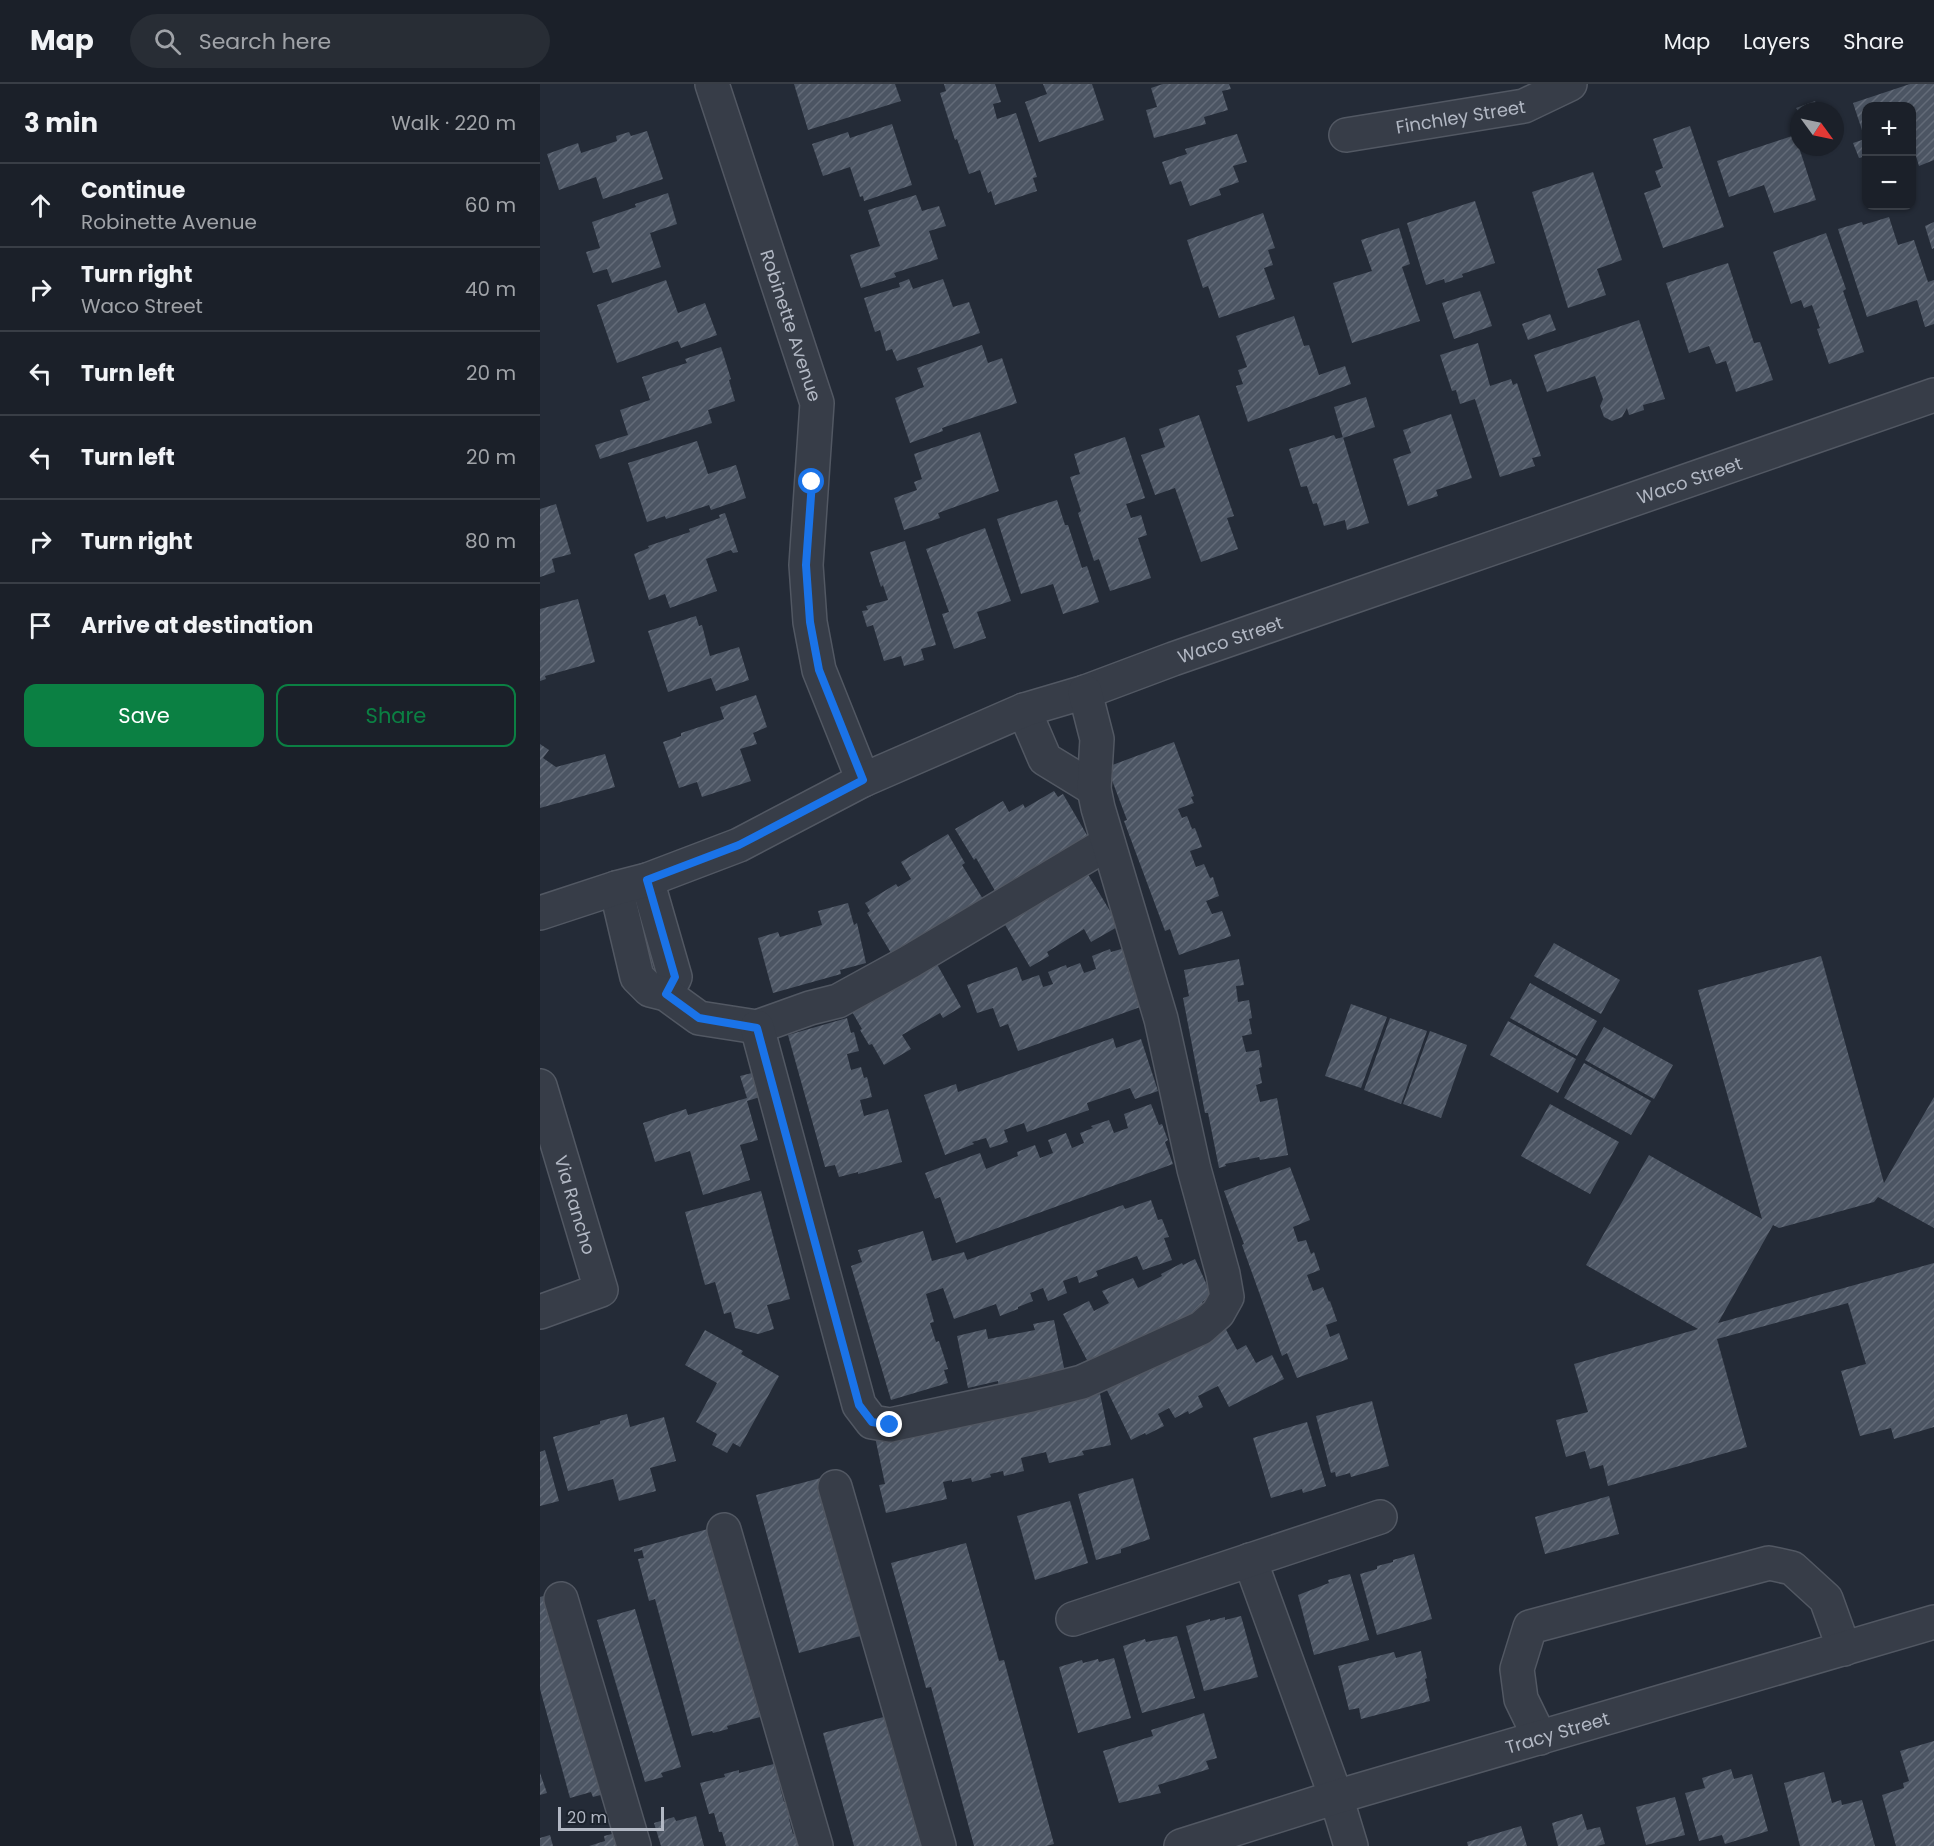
<!DOCTYPE html>
<meta charset="utf-8">
<style>
:root{--surface:#1b2029;--page:#282d35;--text:#f1f3f6;--muted:#a0a3a8;--line:#393e46;--accent:#0b8043}
body{margin:0;font-family:Poppins,sans-serif;background:var(--page);color:var(--text)}
.controls{position:absolute;right:18px;top:18px;display:grid;overflow:hidden;border-radius:12px;box-shadow:0 2px 4px #0004}
.controls button{width:54px;height:54px;display:grid;place-items:center;padding:0;border:0;border-bottom:2px solid var(--line);background:var(--surface);color:var(--text);font:30px sans-serif}
.compass{position:absolute;left:1250px;top:18px;width:54px;height:54px;border-radius:50%;background:var(--surface);box-shadow:0 2px 4px #0004;rotate:123deg}
.scale{position:absolute;left:18px;bottom:15px;width:106px;box-sizing:border-box;padding-left:6px;border:3px solid #b2b8c4;border-top:0;font-size:16px;line-height:21px;white-space:nowrap;color:#b2b8c4;-webkit-text-stroke:4px #1c232d;paint-order:stroke}
.stop{position:absolute;width:18px;height:18px;margin:-14px;border:4px solid #1a73e8;border-radius:50%;background:#fff}
.stop.end{background:#1a73e8;border-color:#fff;box-shadow:0 2px 6px #0008}
.list{margin:0;padding:0;list-style:none}
h2{display:flex;justify-content:space-between;align-items:center;height:78px;margin:0;padding:0 24px;font-size:26px}
h2 small{font-size:20px;font-weight:400;color:var(--muted)}
.list li{display:grid;grid-template-columns:39px 1fr auto;gap:18px;align-items:center;box-sizing:border-box;height:84px;padding:0 24px;border-top:2px solid var(--line)}
.list b{display:block;font-size:22px;white-space:nowrap}
.list p{margin:0;font-size:20px;white-space:nowrap;color:var(--muted)}
.list em{font-size:20px;font-style:normal;color:var(--muted)}
.actions{display:flex;gap:12px;padding:18px 24px}
.actions a{flex:1;padding:14px 0;border:2px solid var(--accent);border-radius:12px;text-align:center;font-size:21px;color:var(--accent)}
.actions .main{background:var(--accent);color:#fff}
.icon{flex:none;width:33px;height:33px;fill:none;stroke:currentColor;stroke-width:2;stroke-linecap:round;stroke-linejoin:round}
.map{position:relative;flex:none;width:1394px;height:1762px;overflow:hidden}
header{display:flex;align-items:center;gap:36px;box-sizing:border-box;height:84px;padding:0 30px;background:var(--surface);border-bottom:2px solid var(--line)}
header strong{font-size:28px}
nav{display:flex;gap:33px;margin-inline-start:auto;font-size:21px}
.search{width:420px;height:54px;background:var(--page);display:flex;align-items:center;gap:15px;box-sizing:border-box;padding:0 21px;border-radius:33px;color:var(--muted);font-size:22px}
main{display:flex}
aside{flex:1;background:var(--surface)}
.map>svg:first-child{display:block}
.building{fill:url(#building-hatch)}
.lines{fill:none;stroke-linecap:round;stroke-linejoin:round}
.minor-casing{stroke:#525863;stroke-width:36}
.minor{stroke:#373d48;stroke-width:33}
.route{stroke:#1a73e8;stroke-width:8}
.labels{text-anchor:middle;dominant-baseline:central;stroke-width:5;stroke-linejoin:round;paint-order:stroke}
.street-label{font-size:18px;fill:#b2b8c4;stroke:#1c232d}
</style>
<header>
<strong>Map</strong>
<div class="search"><svg class="icon" aria-label="search" viewBox="0 0 24 24"><circle cx="10" cy="10" r="6"/><path d="M15 15l6 6"/></svg>Search here</div>
<nav><a>Map</a><a>Layers</a><a>Share</a></nav>
</header>
<main>
<aside>
<h2>3 min<small>Walk · 220 m</small></h2>
<ul class="list">
<li><svg class="icon" aria-label="ahead" viewBox="0 0 24 24"><path d="M12 20V5M6 11l6-6 6 6"/></svg><div><b>Continue</b><p>Robinette Avenue</p></div><em>60 m</em></li>
<li><svg class="icon" aria-label="right" viewBox="0 0 24 24"><path d="M7 20v-9h11M14 6l5 5-5 5"/></svg><div><b>Turn right</b><p>Waco Street</p></div><em>40 m</em></li>
<li><svg class="icon" aria-label="left" viewBox="0 0 24 24"><path d="M17 20v-9H6M10 6l-5 5 5 5"/></svg><div><b>Turn left</b></div><em>20 m</em></li>
<li><svg class="icon" aria-label="left" viewBox="0 0 24 24"><path d="M17 20v-9H6M10 6l-5 5 5 5"/></svg><div><b>Turn left</b></div><em>20 m</em></li>
<li><svg class="icon" aria-label="right" viewBox="0 0 24 24"><path d="M7 20v-9h11M14 6l5 5-5 5"/></svg><div><b>Turn right</b></div><em>80 m</em></li>
<li><svg class="icon" aria-label="arrive" viewBox="0 0 24 24"><path d="M6 21V4h12l-3 4 3 4H6"/></svg><div><b>Arrive at destination</b></div></li>
</ul>
<div class="actions"><a class="main">Save</a><a>Share</a></div>
</aside>
<div class="map">
<svg width="1394" height="1762" viewBox="0 0 1394 1762">
<defs>
<pattern id="building-hatch" width="6" height="6" patternUnits="userSpaceOnUse" patternTransform="scale(1.5)"><rect width="6" height="6" fill="#4c5563"/><path d="M-1 1l2-2M0 6l6-6M5 7l2-2" fill="none" stroke="#636b78"/></pattern>
</defs>
<rect width="100%" height="100%" fill="#242b37"/>
<g class="building">
<polygon points="254,0 355,0 361,17 268,46"/>
<polygon points="404,0 455,0 461,18 453,20 457,35 476,29 497,93 493,94 497,107 455,121 451,107 448,109 440,86 429,90 417,55 415,56 400,9 406,7"/>
<polygon points="503,0 552,0 564,36 499,58 485,18 507,10"/>
<polygon points="623,0 689,0 691,5 682,7 688,26 664,33 666,40 614,54 606,26 617,23 611,4"/>
<polygon points="1370,0 1394,0 1394,76 1379,82 1372,59 1372,22 1326,22 1326,72 1319,74 1313,59 1325,55 1313,19"/>
<polygon points="1275,17 1279,27 1258,27 1256,24"/>
<polygon points="352,40 372,101 324,117 323,112 320,113 310,83 283,92 272,60 308,48 310,54"/>
<polygon points="1150,42 1184,143 1123,164 1104,109 1121,103 1115,87 1123,84 1113,55"/>
<polygon points="107,47 123,95 63,115 56,93 19,106 7,70 38,59 41,69 77,57 76,52 89,48 91,52"/>
<polygon points="697,50 707,78 693,82 699,98 679,105 681,111 650,122 641,97 630,101 622,78 647,70 645,65"/>
<polygon points="1255,51 1276,116 1234,129 1224,101 1189,113 1177,77"/>
<polygon points="1053,88 1082,176 1057,185 1066,211 1028,224 992,108"/>
<polygon points="128,109 137,140 110,149 121,183 72,199 67,185 53,189 46,168 60,164 52,138 96,123 95,120"/>
<polygon points="376,111 382,127 399,122 406,142 389,147 398,175 354,189 356,193 321,204 310,171 340,162 328,126"/>
<polygon points="935,117 955,179 922,190 923,193 905,199 904,195 886,201 867,139"/>
<polygon points="723,129 735,164 728,166 733,181 724,184 735,215 679,234 668,202 663,204 647,156"/>
<polygon points="1349,133 1358,161 1374,156 1388,198 1394,196 1394,240 1385,243 1377,216 1327,233 1298,145 1322,138 1323,141"/>
<polygon points="1394,138 1394,164 1392,165 1385,142"/>
<polygon points="859,144 870,180 862,183 880,237 812,259 793,199 832,187 821,156"/>
<polygon points="1286,149 1306,205 1303,207 1324,268 1289,280 1277,245 1280,244 1272,221 1264,224 1261,216 1251,220 1233,168"/>
<polygon points="1188,179 1214,259 1220,258 1233,296 1196,308 1186,277 1176,280 1169,262 1149,269 1126,199"/>
<polygon points="369,195 373,205 403,195 413,223 429,218 440,249 357,277 352,265 346,267 340,246 335,248 324,214 360,203 359,199"/>
<polygon points="126,196 138,229 165,219 177,251 141,264 138,257 77,279 57,221"/>
<polygon points="940,207 952,242 914,255 902,219"/>
<polygon points="1010,230 1016,246 988,256 982,240"/>
<polygon points="754,232 764,262 769,261 779,291 805,282 811,300 708,338 696,302 703,300 698,286 707,283 696,252"/>
<polygon points="1099,236 1125,315 1103,321 1104,326 1089,331 1087,324 1082,333 1072,337 1064,333 1060,322 1063,315 1055,292 1007,308 994,271"/>
<polygon points="938,259 950,302 971,295 973,301 977,299 1001,372 992,374 995,382 960,393 935,315 920,320 916,306 912,307 900,271"/>
<polygon points="442,261 448,279 462,274 477,319 402,344 403,347 370,359 355,314 384,303 377,284"/>
<polygon points="181,263 191,295 189,296 195,317 168,326 172,339 60,375 55,361 88,351 80,326 110,316 102,293 147,279 145,275"/>
<polygon points="826,313 835,343 803,354 794,323"/>
<polygon points="911,330 932,394 896,406 898,412 868,422 853,375 871,369 863,346"/>
<polygon points="659,331 694,432 687,434 698,465 661,478 635,404 615,411 601,371 625,363 619,345"/>
<polygon points="440,348 459,407 398,429 400,434 364,446 354,414 377,406 374,398 382,395 374,370"/>
<polygon points="794,351 796,355 803,353 829,439 807,446 805,436 784,442 777,419 773,420 767,402 761,403 749,365"/>
<polygon points="585,353 605,414 586,420 591,434 601,431 607,451 598,454 611,494 570,507 559,475 554,477 538,429 541,427 530,393 540,390 534,370"/>
<polygon points="157,357 168,390 196,381 206,414 171,426 169,421 126,435 125,432 107,438 88,379"/>
<polygon points="517,416 525,441 528,441 542,484 547,482 559,518 523,530 513,500 481,510 457,435"/>
<polygon points="16,420 31,470 12,475 15,488 0,493 0,425"/>
<polygon points="185,429 198,468 193,469 191,466 166,475 177,507 130,524 125,510 109,516 94,470 109,464 108,462 150,448 149,445 180,434 179,431"/>
<polygon points="445,444 471,517 437,528 446,554 414,565 402,530 409,528 386,465"/>
<polygon points="365,457 396,561 381,565 384,576 364,582 361,572 344,577 333,541 327,543 322,527 328,526 326,522 348,516 343,501 341,503 330,468"/>
<polygon points="38,515 55,578 5,592 6,595 0,597 0,525"/>
<polygon points="156,532 159,542 162,541 170,572 199,563 209,596 176,607 171,594 128,608 108,547"/>
<polygon points="216,611 227,643 213,649 217,660 200,665 211,697 162,713 157,698 139,704 123,658 141,652 141,649 184,635 180,623"/>
<polygon points="634,658 654,712 651,713 654,719 638,725 642,734 647,732 652,745 655,744 662,763 650,767 656,783 664,780 670,794 673,793 679,812 666,817 672,830 682,827 691,852 639,871 630,845 625,847 584,737 587,736 567,683"/>
<polygon points="0,660 9,666 3,674 16,683 65,670 75,703 0,724"/>
<polygon points="514,707 518,713 523,710 551,758 458,812 436,774 434,776 415,745 463,717 469,728 483,720 485,724"/>
<polygon points="408,750 425,779 422,781 446,820 354,874 327,829 330,827 325,819 356,800 358,803 371,795 361,778"/>
<polygon points="546,787 579,842 551,858 544,845 507,868 509,872 490,883 461,834"/>
<polygon points="308,819 314,841 317,839 326,879 300,886 301,890 233,909 218,854 238,848 240,853 282,841 278,827"/>
<polygon points="1014,859 1080,896 1061,930 994,892"/>
<polygon points="585,864 606,921 478,967 468,940 460,943 453,924 437,929 427,901 477,883 482,897 499,891 503,903 513,900 508,888 526,881 527,884 540,879 544,889 556,885 552,872 570,865 571,868"/>
<polygon points="1281,872 1344,1099 1394,1013 1394,1144 1338,1113 1334,1118 1239,1144 1233,1141 1178,1239 1394,1179 1394,1343 1354,1355 1351,1344 1320,1352 1301,1287 1326,1280 1308,1219 1177,1255 1207,1363 1068,1402 1063,1381 1050,1385 1045,1367 1026,1373 1016,1336 1048,1328 1034,1280 1158,1245 1046,1181 1109,1071 1222,1135 1158,906"/>
<polygon points="393,873 421,923 403,934 400,929 362,951 371,965 344,981 332,960 329,961 320,946 322,945 311,926"/>
<polygon points="699,875 704,901 696,902 698,918 709,916 712,934 709,935 712,950 702,952 706,968 719,966 722,983 719,984 722,999 716,1001 720,1018 737,1014 748,1071 720,1076 719,1073 685,1080 686,1082 679,1084 668,1029 665,1029 643,914 649,912 644,886"/>
<polygon points="990,899 1057,937 1037,972 970,934"/>
<polygon points="811,920 847,933 821,1004 785,992"/>
<polygon points="307,934 311,949 314,948 319,967 307,970 311,986 321,983 324,994 327,993 332,1013 320,1016 324,1032 348,1025 362,1078 318,1090 318,1088 299,1093 295,1081 285,1083 248,951"/>
<polygon points="850,934 887,947 861,1020 824,1006"/>
<polygon points="968,937 1036,975 1018,1009 950,971"/>
<polygon points="1064,943 1133,981 1114,1015 1045,976"/>
<polygon points="890,947 927,961 901,1034 863,1020"/>
<polygon points="573,954 576,964 601,955 618,1007 595,1015 590,1004 547,1019 549,1026 487,1048 484,1039 464,1046 468,1058 450,1064 446,1054 432,1058 434,1060 405,1071 384,1011 416,1000 418,1008"/>
<polygon points="1044,979 1111,1017 1091,1051 1024,1014"/>
<polygon points="212,989 220,1013 207,1017 218,1056 200,1061 210,1096 163,1111 150,1067 115,1078 103,1039 146,1025 148,1031 207,1014 200,992"/>
<polygon points="611,1020 619,1041 622,1040 628,1056 625,1058 633,1080 416,1159 400,1113 395,1115 385,1089 440,1069 446,1085 478,1072 477,1068 495,1061 500,1074 513,1069 508,1056 526,1049 532,1064 544,1059 540,1049 553,1044 551,1042 569,1036 574,1049 588,1044 584,1030"/>
<polygon points="1010,1020 1079,1058 1050,1110 981,1072"/>
<polygon points="750,1083 770,1136 753,1143 758,1158 766,1156 771,1170 774,1168 780,1186 767,1191 773,1207 783,1203 789,1218 790,1217 797,1237 786,1241 790,1253 799,1249 808,1275 757,1294 747,1269 742,1272 702,1161 704,1160 684,1107"/>
<polygon points="221,1107 250,1215 227,1221 234,1245 218,1250 195,1244 191,1228 184,1230 175,1198 165,1201 145,1128"/>
<polygon points="611,1116 618,1136 622,1135 629,1153 624,1154 632,1176 603,1186 597,1172 556,1187 558,1192 539,1199 537,1192 523,1197 527,1209 508,1217 503,1204 490,1209 493,1217 478,1223 478,1225 460,1232 456,1220 414,1235 403,1204 386,1210 394,1238 390,1239 396,1258 399,1257 408,1285 404,1286 408,1299 351,1316 311,1182 322,1178 318,1166 383,1147 392,1177 424,1168 427,1176 583,1121 585,1125"/>
<polygon points="655,1175 672,1212 662,1218 667,1228 549,1280 523,1230 549,1217 554,1227 569,1219 562,1207 593,1194 598,1204 622,1192 621,1190 642,1179 643,1181"/>
<polygon points="514,1236 526,1293 459,1307 458,1297 428,1304 417,1252 446,1245 448,1255 495,1246 493,1240"/>
<polygon points="683,1240 697,1266 706,1261 716,1279 732,1271 744,1295 689,1323 678,1302 658,1312 663,1323 649,1330 648,1327 635,1334 629,1324 618,1330 624,1342 606,1351 605,1349 591,1356 564,1300"/>
<polygon points="165,1246 203,1267 201,1270 239,1292 200,1363 193,1359 187,1369 172,1361 177,1350 156,1338 177,1299 145,1281"/>
<polygon points="560,1310 571,1361 542,1367 544,1371 509,1379 506,1368 481,1374 484,1387 464,1392 463,1387 450,1390 451,1393 432,1398 431,1394 412,1398 412,1396 403,1398 407,1415 346,1429 339,1401 345,1400 335,1353"/>
<polygon points="832,1317 849,1382 811,1393 810,1389 796,1393 795,1388 791,1389 776,1332"/>
<polygon points="87,1330 90,1343 124,1333 136,1377 110,1384 116,1407 79,1417 73,1395 28,1407 13,1353 60,1340 60,1337"/>
<polygon points="767,1338 786,1402 763,1409 762,1405 731,1414 713,1354"/>
<polygon points="5,1366 19,1417 0,1422 0,1368"/>
<polygon points="288,1392 331,1549 259,1569 216,1411"/>
<polygon points="593,1394 610,1455 581,1465 581,1469 556,1476 538,1410"/>
<polygon points="1069,1412 1079,1450 1005,1470 995,1433"/>
<polygon points="530,1417 548,1479 495,1496 477,1432"/>
<polygon points="168,1445 220,1633 187,1642 188,1645 173,1649 172,1647 152,1652 115,1515 109,1517 98,1475 104,1474 102,1466 94,1468 94,1465"/>
<polygon points="426,1459 459,1577 464,1576 514,1760 506,1762 434,1762 391,1603 386,1604 351,1479"/>
<polygon points="874,1470 892,1535 837,1551 820,1490 837,1485 837,1482 853,1478 853,1476"/>
<polygon points="810,1490 829,1556 774,1571 758,1511 789,1499 788,1496"/>
<polygon points="17,1508 72,1708 53,1713 51,1708 30,1714 0,1605 0,1513"/>
<polygon points="95,1525 141,1683 121,1689 123,1693 105,1698 57,1536"/>
<polygon points="701,1532 718,1593 664,1607 646,1542 670,1535 670,1537 685,1533 685,1536"/>
<polygon points="637,1552 655,1614 602,1629 583,1562 605,1555 606,1558"/>
<polygon points="881,1567 887,1594 885,1595 890,1617 821,1635 819,1624 809,1626 798,1582 854,1568 856,1574"/>
<polygon points="574,1574 591,1634 538,1649 519,1583 542,1576 543,1579 558,1575 559,1578"/>
<polygon points="664,1629 677,1674 666,1677 669,1685 618,1701 621,1709 579,1719 563,1667 613,1652 611,1646"/>
<polygon points="355,1630 385,1762 314,1762 283,1649"/>
<polygon points="1394,1657 1394,1762 1356,1762 1342,1711 1364,1704 1363,1699 1369,1697 1360,1667"/>
<polygon points="234,1680 235,1686 239,1685 244,1702 240,1703 244,1718 247,1718 252,1734 249,1735 253,1750 256,1749 260,1762 186,1762 182,1748 179,1748 174,1729 169,1730 160,1699 185,1693 184,1690 199,1686 199,1689"/>
<polygon points="1191,1685 1194,1695 1212,1690 1228,1747 1185,1760 1182,1751 1159,1757 1145,1709 1165,1704 1162,1694"/>
<polygon points="1284,1688 1292,1719 1301,1716 1302,1721 1322,1716 1335,1762 1260,1762 1244,1699"/>
<polygon points="0,1689 7,1709 0,1711"/>
<polygon points="1135,1713 1145,1751 1106,1761 1096,1723"/>
<polygon points="1042,1730 1047,1746 1060,1743 1065,1760 1057,1762 1018,1762 1012,1739"/>
<polygon points="156,1732 164,1762 121,1762 114,1739 134,1733 136,1737"/>
<polygon points="981,1742 987,1762 928,1762 927,1758"/>
<polygon points="84,1747 88,1762 49,1762 65,1757 64,1752"/>
<polygon points="10,1751 13,1762 0,1762 0,1754"/>
</g>
<g class="lines">
<g class="minor-casing">
<g id="minor">
<path id="s1" d="M172 0 277 319 266 481 270 538 279 586 323 696"/>
<path id="s2" d="M806 51 984 22 1030 0"/>
<polyline points="484,626 505,675 554,705"/>
<polyline points="107,796 135,893 126,910"/>
<polyline points="76,804 97,893 110,906 126,910 159,934 217,943 270,924 298,917 369,878 568,759"/>
<path id="s3" d="M0 829 76 804 107 796 199 761 323 696 484 626 545 608 633 575 1394 311"/>
<polyline points="217,943 319,1321 332,1338 350,1341 491,1311 542,1298 661,1244 678,1229 687,1213 683,1190 654,1085 621,935 558,724 554,705 557,655 545,608"/>
<path id="s4" d="M0 1002 61 1206 0 1228"/>
<polyline points="295,1403 399,1762"/>
<polyline points="184,1446 276,1762"/>
<polyline points="710,1476 796,1713 811,1762"/>
<polyline points="21,1515 94,1762"/>
<polyline points="533,1535 840,1433"/>
<polyline points="1000,1654 981,1615 977,1585 990,1543 1229,1479 1252,1484 1286,1515 1304,1565"/>
<path id="s5" d="M641 1762 796 1713 1394 1538"/>
</g>
</g>
<use href="#minor" class="minor"/>
</g>
<g class="lines">
<polyline class="route" points="272,398 266,481 270,538 279,586 323,696 199,761 107,796 135,893 126,910 159,934 217,944 319,1321 332,1338 350,1341"/>
</g>
<g class="labels">
<g class="street-label">
<text stroke="none"><textPath href="#s2" startOffset="116">Finchley Street</textPath></text>
<text stroke="none"><textPath href="#s1" startOffset="254">Robinette Avenue</textPath></text>
<text stroke="none"><textPath href="#s3" startOffset="1230">Waco Street</textPath></text>
<text stroke="none"><textPath href="#s3" startOffset="744">Waco Street</textPath></text>
<text stroke="none"><textPath href="#s4" startOffset="124">Via Rancho</textPath></text>
<text stroke="none"><textPath href="#s5" startOffset="393">Tracy Street</textPath></text>
</g>
</g>
</svg>
<div class="controls">
<button>+</button>
<button>−</button>
</div>
<svg class="compass" viewBox="-18 -18 36 36"><path d="M0-13l5 13h-10z" fill="#e53935"/><path d="M0 13l5-13h-10z" fill="#a0a3a8"/></svg>
<div class="scale">20 m</div>
<div class="stop" style="left:272px;top:398px"></div>
<div class="stop end" style="left:350px;top:1341px"></div>
</div>
</main>
